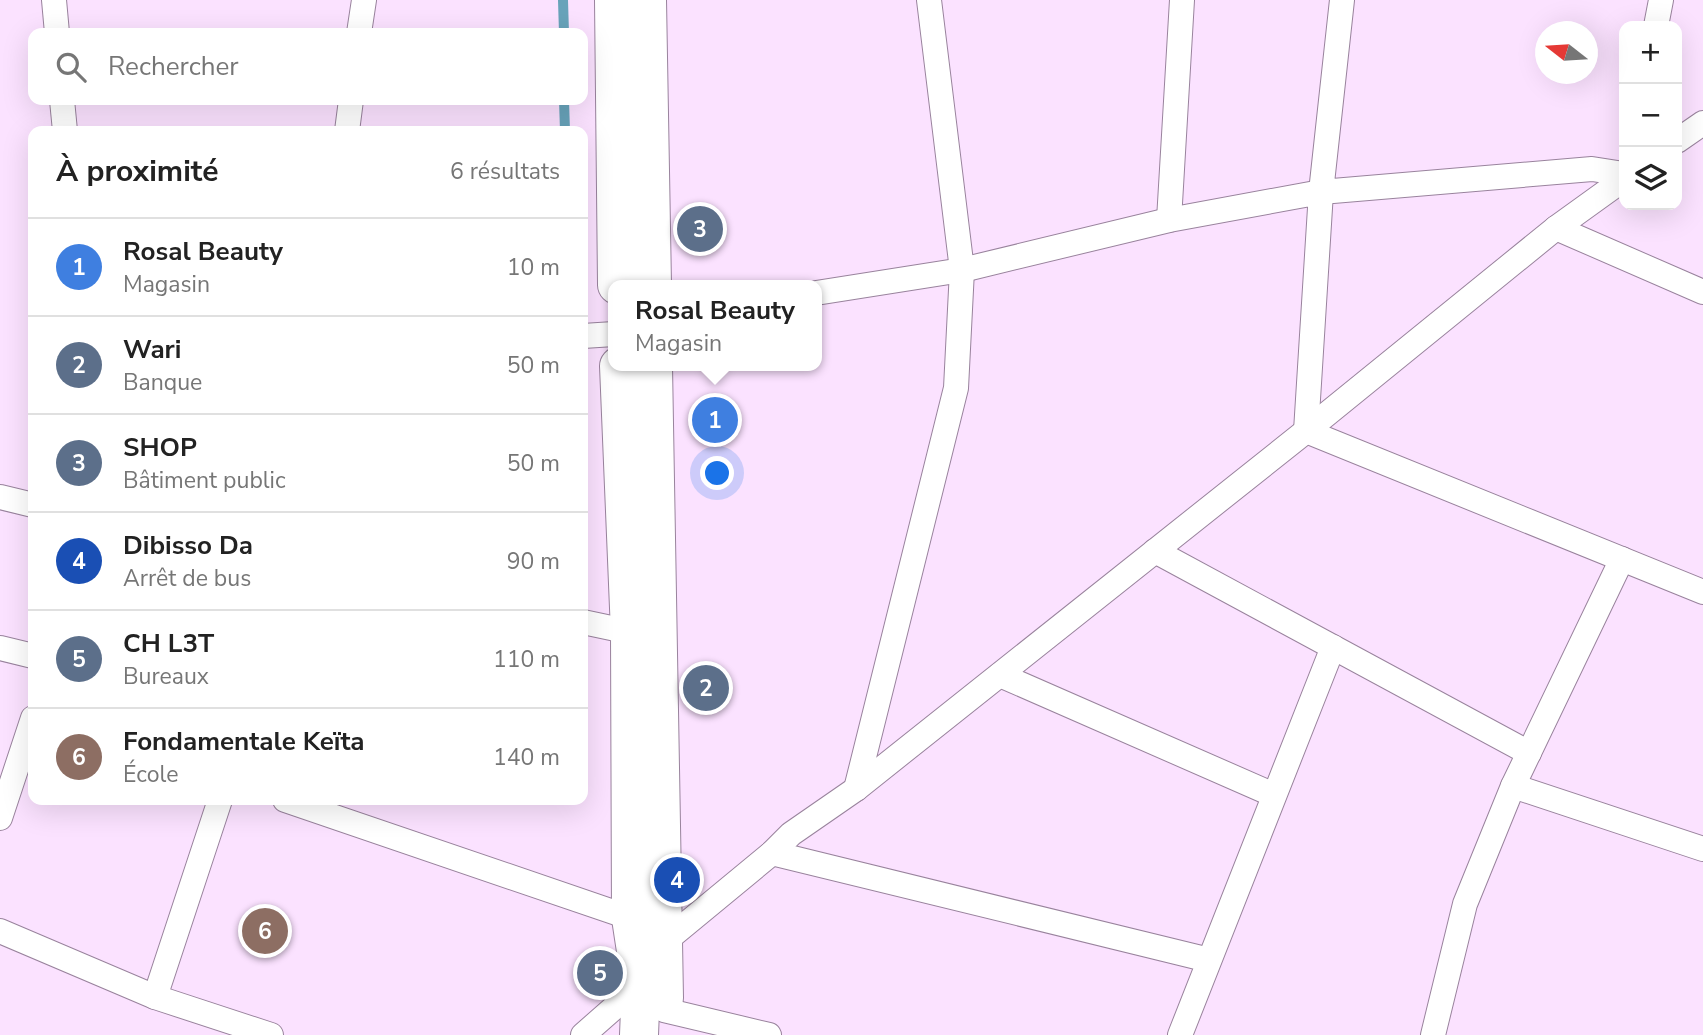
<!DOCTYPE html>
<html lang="fr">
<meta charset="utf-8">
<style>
:root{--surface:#fff;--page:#f6f6f6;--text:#222;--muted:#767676;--line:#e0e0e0;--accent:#db2777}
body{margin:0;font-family:"Nunito Sans",sans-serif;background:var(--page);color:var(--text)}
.controls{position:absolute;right:21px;top:21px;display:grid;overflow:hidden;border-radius:14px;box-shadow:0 7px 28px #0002}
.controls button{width:63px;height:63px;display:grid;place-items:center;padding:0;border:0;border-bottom:2px solid var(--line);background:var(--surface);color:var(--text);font:35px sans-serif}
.compass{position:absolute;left:1535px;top:21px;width:63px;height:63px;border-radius:50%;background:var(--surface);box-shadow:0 7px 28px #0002;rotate:287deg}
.you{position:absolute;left:718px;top:474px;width:24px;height:24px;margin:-18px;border:5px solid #fff;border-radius:50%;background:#1a73e8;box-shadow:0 0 0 10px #1a73e833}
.badge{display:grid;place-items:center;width:46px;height:46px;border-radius:50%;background:var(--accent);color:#fff;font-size:23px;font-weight:700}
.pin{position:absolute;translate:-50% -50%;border:4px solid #fff;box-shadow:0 2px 7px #0006}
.popup{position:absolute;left:608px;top:280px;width:214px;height:91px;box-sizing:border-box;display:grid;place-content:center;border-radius:14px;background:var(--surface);filter:drop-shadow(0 2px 5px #0005);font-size:23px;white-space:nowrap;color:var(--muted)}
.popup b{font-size:26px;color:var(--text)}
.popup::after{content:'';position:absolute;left:50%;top:100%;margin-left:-14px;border:14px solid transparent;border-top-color:var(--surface)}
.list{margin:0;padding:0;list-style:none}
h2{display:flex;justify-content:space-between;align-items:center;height:91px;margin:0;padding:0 28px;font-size:30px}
h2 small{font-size:23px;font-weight:400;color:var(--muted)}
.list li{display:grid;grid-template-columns:46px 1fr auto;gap:21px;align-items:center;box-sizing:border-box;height:98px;padding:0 28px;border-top:2px solid var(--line)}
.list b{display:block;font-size:26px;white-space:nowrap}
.list p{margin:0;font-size:23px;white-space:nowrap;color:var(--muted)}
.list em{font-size:23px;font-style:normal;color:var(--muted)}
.icon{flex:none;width:38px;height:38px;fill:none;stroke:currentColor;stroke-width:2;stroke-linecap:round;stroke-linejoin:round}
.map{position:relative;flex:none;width:1703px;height:1035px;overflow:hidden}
.search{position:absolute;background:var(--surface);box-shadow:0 7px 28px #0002;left:28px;top:28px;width:560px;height:77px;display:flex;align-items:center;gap:18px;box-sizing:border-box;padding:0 24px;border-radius:14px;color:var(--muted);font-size:26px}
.panel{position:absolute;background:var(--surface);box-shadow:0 7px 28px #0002;left:28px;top:126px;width:560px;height:679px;border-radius:14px}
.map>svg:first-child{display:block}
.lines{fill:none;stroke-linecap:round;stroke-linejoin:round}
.stream{stroke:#68a3ba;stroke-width:10}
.minor-casing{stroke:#99839d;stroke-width:26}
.primary-casing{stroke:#99839d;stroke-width:40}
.minor{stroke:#fff;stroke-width:24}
.primary{stroke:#fff;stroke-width:38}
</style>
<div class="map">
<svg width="1703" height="1035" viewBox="0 0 1703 1035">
<rect width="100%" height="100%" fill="#fbe2ff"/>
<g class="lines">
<g class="stream">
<polyline points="563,0 564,33"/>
<polyline points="564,100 565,131"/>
</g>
<g class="minor-casing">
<g id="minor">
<polyline points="54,0 57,33"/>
<polyline points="1342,0 1321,192 1592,169 1624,174"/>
<polyline points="1656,26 1661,0"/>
<polyline points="359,33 364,0"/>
<polyline points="62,100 65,131"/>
<polyline points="347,131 351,100"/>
<polyline points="1677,141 1703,123"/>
<polyline points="1169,220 1182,0"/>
<polyline points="1556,228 1703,292"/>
<polyline points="816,293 962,270 1169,220 1321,192 1306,431 1703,592"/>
<polyline points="583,336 614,334"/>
<polyline points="0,497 33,505"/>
<polyline points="1155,551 1529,753"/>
<polyline points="583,622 630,632"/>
<polyline points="0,648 33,656"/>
<polyline points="1000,675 1274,795"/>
<polyline points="1513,786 1703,849"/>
<polyline points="856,789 956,388 962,270 929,0"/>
<polyline points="285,800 631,918"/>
<polyline points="0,818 33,718"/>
<polyline points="772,853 1209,960"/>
<polyline points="0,931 155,997 271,1035"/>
<polyline points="663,943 772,853 791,834 856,789 1306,431 1556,228 1624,179"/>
<polyline points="155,997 220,800"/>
<polyline points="664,1010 769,1035"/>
<polyline points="583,1035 641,984"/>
<polyline points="1180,1035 1333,647"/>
<polyline points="1433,1035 1465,904 1513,786 1622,559"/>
</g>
</g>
<g class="primary-casing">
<g id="primary">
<polyline points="614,0 617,285"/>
<polyline points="647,0 652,285"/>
<polyline points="619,366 630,632 631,918 641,984 639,1035"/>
<polyline points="653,366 664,998"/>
</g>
</g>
<use href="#minor" class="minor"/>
<use href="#primary" class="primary"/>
</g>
</svg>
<div class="controls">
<button>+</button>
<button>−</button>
<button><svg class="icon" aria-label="layers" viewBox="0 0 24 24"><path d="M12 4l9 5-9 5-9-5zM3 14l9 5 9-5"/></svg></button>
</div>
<svg class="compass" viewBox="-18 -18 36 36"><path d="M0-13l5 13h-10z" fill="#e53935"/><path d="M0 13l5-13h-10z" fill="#767676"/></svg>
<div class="you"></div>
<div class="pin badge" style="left:715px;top:420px;background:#3f7fe0">1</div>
<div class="popup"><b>Rosal Beauty</b>Magasin</div>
<div class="pin badge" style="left:706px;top:688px;background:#5c6f8a">2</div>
<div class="pin badge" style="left:700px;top:229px;background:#5c6f8a">3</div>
<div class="pin badge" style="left:677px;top:880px;background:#1a4fb4">4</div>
<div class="pin badge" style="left:600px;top:973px;background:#5c6f8a">5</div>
<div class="pin badge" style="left:265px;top:931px;background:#8d6e63">6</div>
<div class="search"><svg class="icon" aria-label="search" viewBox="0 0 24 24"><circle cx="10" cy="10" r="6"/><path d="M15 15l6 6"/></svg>Rechercher</div>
<section class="panel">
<h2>À proximité<small>6 résultats</small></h2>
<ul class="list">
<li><span class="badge" style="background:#3f7fe0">1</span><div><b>Rosal Beauty</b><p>Magasin</p></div><em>10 m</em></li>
<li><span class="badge" style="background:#5c6f8a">2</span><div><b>Wari</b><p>Banque</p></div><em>50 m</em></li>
<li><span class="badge" style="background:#5c6f8a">3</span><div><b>SHOP</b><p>Bâtiment public</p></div><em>50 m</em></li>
<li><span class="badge" style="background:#1a4fb4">4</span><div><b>Dibisso Da</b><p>Arrêt de bus</p></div><em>90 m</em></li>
<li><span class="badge" style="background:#5c6f8a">5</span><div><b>CH L3T</b><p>Bureaux</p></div><em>110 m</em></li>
<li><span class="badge" style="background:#8d6e63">6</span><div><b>Fondamentale Keïta</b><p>École</p></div><em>140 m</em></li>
</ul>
</section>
</div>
